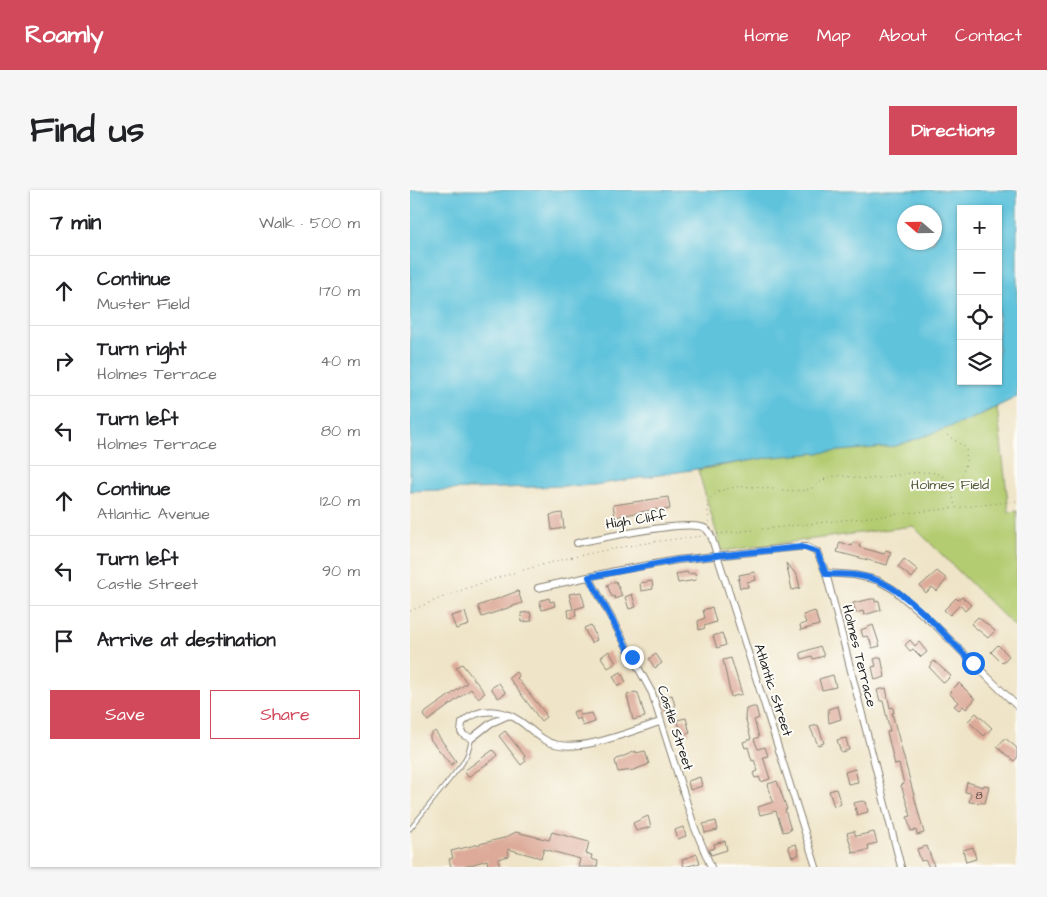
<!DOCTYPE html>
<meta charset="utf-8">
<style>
:root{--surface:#fff;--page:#f6f6f6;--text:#202124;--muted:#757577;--line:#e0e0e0;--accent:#d1495b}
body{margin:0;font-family:"Architects Daughter",sans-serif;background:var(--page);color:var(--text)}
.controls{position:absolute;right:15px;top:15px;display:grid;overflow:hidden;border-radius:0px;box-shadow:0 1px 4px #0004}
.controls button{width:45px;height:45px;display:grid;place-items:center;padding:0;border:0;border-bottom:1px solid var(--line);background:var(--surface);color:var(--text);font:25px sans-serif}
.compass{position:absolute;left:487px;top:15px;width:45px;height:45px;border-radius:50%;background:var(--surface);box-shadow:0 1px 4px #0004;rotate:290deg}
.stop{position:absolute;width:15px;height:15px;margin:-11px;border:4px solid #1a73e8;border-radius:50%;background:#fff}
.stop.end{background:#1a73e8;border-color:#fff;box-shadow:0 1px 5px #0008}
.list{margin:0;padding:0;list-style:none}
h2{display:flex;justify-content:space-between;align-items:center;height:65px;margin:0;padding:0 20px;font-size:21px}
h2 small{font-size:16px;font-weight:400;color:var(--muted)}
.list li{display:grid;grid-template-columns:32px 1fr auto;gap:15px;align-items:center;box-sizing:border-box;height:70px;padding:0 20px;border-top:1px solid var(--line)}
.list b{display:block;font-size:19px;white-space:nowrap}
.list p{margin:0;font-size:16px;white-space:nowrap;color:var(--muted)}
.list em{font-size:16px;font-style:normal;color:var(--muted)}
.actions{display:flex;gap:10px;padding:15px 20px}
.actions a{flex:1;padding:11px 0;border:1px solid var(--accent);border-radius:0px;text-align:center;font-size:18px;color:var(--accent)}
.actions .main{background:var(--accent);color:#fff}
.icon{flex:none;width:28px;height:28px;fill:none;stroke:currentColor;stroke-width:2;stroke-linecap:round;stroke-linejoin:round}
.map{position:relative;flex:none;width:607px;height:677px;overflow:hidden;border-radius:0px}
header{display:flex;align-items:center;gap:30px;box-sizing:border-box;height:70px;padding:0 25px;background:var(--accent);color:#fff}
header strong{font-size:24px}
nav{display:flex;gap:28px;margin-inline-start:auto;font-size:18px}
.intro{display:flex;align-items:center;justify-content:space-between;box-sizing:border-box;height:120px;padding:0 30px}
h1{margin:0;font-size:35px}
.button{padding:12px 22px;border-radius:0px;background:var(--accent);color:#fff;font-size:18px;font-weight:700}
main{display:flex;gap:30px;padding:0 30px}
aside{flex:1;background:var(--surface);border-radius:0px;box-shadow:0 1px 4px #0004}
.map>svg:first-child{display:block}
.green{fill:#b4cc71;stroke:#687446}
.water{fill:#5ec3dc;stroke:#3d707c;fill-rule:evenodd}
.building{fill:#da9}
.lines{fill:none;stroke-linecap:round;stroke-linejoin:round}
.service-casing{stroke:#868072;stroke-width:5}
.minor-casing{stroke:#868072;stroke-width:8}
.path{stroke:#868072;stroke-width:1;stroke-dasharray:1 4;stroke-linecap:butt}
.service{stroke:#fff;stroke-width:3}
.minor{stroke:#fff;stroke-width:6}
.route{stroke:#1a73e8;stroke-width:6}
.labels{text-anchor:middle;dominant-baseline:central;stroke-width:4;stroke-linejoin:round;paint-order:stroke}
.number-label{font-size:11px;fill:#4c403b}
.park-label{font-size:14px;fill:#515a3a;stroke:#fdfcf7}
.street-label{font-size:14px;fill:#1c1c1c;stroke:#fdfcf7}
</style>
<header>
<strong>Roamly</strong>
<nav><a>Home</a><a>Map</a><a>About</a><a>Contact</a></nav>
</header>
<div class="intro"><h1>Find us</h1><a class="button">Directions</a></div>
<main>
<aside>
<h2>7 min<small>Walk · 500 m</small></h2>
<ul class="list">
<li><svg class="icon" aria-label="ahead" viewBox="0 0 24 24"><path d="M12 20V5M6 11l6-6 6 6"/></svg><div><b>Continue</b><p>Muster Field</p></div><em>170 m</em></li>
<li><svg class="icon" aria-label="right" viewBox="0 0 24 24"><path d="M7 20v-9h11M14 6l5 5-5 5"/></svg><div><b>Turn right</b><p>Holmes Terrace</p></div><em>40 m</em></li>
<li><svg class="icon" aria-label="left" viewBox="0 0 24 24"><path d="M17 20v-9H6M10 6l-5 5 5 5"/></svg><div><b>Turn left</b><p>Holmes Terrace</p></div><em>80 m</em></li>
<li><svg class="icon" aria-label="ahead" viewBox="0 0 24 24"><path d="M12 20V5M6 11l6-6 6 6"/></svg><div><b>Continue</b><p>Atlantic Avenue</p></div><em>120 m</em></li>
<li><svg class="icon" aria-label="left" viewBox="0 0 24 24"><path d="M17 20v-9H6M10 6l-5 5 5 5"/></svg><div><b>Turn left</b><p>Castle Street</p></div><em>90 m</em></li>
<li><svg class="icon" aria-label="arrive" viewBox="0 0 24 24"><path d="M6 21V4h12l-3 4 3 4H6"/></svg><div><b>Arrive at destination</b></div></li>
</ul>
<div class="actions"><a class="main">Save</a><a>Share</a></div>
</aside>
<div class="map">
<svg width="607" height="677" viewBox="0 0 607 677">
<rect width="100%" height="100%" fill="#fdfcf7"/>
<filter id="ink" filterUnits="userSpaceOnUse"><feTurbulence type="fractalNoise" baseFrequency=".02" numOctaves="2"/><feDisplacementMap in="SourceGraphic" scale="10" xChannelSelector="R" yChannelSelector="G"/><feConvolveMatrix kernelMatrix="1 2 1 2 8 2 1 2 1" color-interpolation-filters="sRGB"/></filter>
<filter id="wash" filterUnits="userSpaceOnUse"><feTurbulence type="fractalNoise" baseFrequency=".0096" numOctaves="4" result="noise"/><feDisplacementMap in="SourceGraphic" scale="20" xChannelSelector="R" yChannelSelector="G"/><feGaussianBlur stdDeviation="1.12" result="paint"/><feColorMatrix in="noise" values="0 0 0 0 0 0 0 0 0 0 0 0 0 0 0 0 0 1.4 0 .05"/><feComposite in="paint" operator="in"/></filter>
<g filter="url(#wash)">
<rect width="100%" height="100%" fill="#efe4c7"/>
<polygon class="green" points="587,217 599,322 607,321 607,439 503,336 312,361 288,280 557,231"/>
<path class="water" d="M0 0H607V207L557 231 486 256 363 267 185 295 0 301ZM551 19H588V191H551ZM494 22H524V52H494Z"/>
<g id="blocks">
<g class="building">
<polygon points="258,307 260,319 247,321 247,319 205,327 203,315"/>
<polygon points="152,323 154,338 142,340 140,325"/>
<polygon points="430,352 442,356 443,352 450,354 449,357 474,364 476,360 481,362 477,375 427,362"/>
<polygon points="494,369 508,380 502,388 488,377"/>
<polygon points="376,373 387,385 390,398 382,400"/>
<polygon points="527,381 537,389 527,401 522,397 516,403 510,396"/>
<polygon points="277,382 278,384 285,383 286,390 268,393 266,384"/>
<polygon points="344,382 346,390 337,392 338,397 330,398 328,389 330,389 329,385"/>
<polygon points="206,391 212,406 205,409 204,406 202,407 197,395"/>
<polygon points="242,391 243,399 231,401 230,393"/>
<polygon points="108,401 112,413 72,427 68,416"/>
<polygon points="171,402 175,416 165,419 166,426 159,428 158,420 163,419 159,404"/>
<polygon points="222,404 226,417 219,419 215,407"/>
<polygon points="552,407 561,415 555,421 550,415 540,425 534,420 546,408 548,410"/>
<polygon points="139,408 140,412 144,411 145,416 132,420 129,411"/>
<polygon points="461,409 465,409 465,412 469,411 471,420 454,425 453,421 446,423 443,413"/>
<polygon points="302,417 306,432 294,436 295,438 289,440 288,431 295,428 293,420"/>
<polygon points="405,421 409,435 391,440 390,435 396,433 393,425"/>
<polygon points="55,422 59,435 46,439 41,426"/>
<polygon points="120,422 122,431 112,432 111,423"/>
<polygon points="568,427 585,441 578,448 561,434"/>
<polygon points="181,435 187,450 181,453 174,438"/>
<polygon points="463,435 470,456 462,458 460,450 457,446 453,447 451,440"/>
<polygon points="312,443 316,455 307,458 303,446"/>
<polygon points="500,450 505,456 509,452 517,462 511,467 503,459 500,461 495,455"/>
<polygon points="588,455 599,466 592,473 581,462"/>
<polygon points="410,456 414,466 403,469 402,466 392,469 390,463"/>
<polygon points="199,461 206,473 198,478 191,467"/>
<polygon points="246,464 252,473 245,478 239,469"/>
<polygon points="471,467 475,487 465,490 462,477 466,476 464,469"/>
<polygon points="321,468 332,504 321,507 313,470"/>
<polygon points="524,471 541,486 534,493 519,477"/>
<polygon points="52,474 75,503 68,508 61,499 18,531 14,525 16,522 57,493 46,478"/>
<polygon points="106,482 109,486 107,488 135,523 136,527 131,531 99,488"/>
<polygon points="211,482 216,492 208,496 203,486"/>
<polygon points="423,485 426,497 412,500 409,489"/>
<polygon points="89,493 96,503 88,508 81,498"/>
<polygon points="549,493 565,509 556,519 553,516 549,520 544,516 548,512 539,503"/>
<polygon points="476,498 480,518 483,517 484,523 482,523 514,643 507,645 506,640 501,641 497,627 501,626 491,595 494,594 489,574 485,575 477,542 480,541 473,511 470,511 467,500"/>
<polygon points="225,502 228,503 235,527 223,530 217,505"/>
<polygon points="262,505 266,519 256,522 252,508"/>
<polygon points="428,516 431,529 419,533 418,519"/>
<polygon points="343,517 346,517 349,528 344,530 349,547 344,549 348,559 355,557 358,566 353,567 360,589 351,592 349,587 345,588 343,583 348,581 344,570 342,571 338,557 335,558 333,552 341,549 335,526 336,519"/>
<polygon points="169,520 170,525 182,523 185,532 173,536 170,528 166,530 163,522"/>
<polygon points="566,523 582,538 574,546 558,531"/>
<polygon points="276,528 280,543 273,545 267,530"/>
<polygon points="408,535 414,553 408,555 400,537"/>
<polygon points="25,541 46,571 41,575 20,549 20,545"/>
<polygon points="95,541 115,566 114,568 116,571 111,575 89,546"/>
<polygon points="436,548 439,560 431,562 427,550"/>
<polygon points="595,548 607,558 607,568 604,571 587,557"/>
<polygon points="83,560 87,565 84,569 58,587 54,581"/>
<polygon points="226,561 226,563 235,561 239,574 224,580 208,582 205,571 207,569"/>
<polygon points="445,579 448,592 438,594 435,582"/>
<polygon points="290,587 292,596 280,600 278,591"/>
<polygon points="367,591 377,619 375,620 381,640 373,642 366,621 350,625 348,617 363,612 358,594"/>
<polygon points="557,592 573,597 574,595 579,596 575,613 559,612 561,603 555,602"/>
<polygon points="426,599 431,614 424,616 419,601"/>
<polygon points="452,611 456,612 458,622 447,625 444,613"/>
<polygon points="238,626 241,637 226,641 223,633"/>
<polygon points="306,631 308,640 295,643 293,634"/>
<polygon points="273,637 276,646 268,649 265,640"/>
<polygon points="444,641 446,646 464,642 467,653 458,655 459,660 443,663 437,643"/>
<polygon points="106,642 139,650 142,642 179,652 176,664 182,665 181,669 188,671 187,677 168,677 170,669 134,659 131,668 98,659 99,666 88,669 90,677 78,677 77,670 54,677 41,677 39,669 43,668 41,661 94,648"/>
<polygon points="315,651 317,660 301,665 299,660 305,658 304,654"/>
<polygon points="386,654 389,665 382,667 378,656"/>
<polygon points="517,656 524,676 519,677 515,670 511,671 507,659"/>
<polygon points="563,657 566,669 556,672 553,660"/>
<polygon points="287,664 290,673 274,677 272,670"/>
</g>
</g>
</g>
<g filter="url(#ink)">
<use href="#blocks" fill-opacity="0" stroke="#868072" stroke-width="1"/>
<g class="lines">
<g class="service-casing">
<polyline id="service" points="0,639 52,574 57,565 62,548"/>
</g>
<g class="minor-casing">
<g id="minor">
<path d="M167 353C186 349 284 328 296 339 300 342 302 348 303 352L406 677"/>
<polyline points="416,383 444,385 467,390 483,399 526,436 607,516"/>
<polyline points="179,387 242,503 284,636 301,677"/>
<polyline points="128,398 205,381 267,370 387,357 397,357 407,362 416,383 491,677"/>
<path d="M99 525C82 519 65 520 52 533L51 542 55 546 62 548 81 533 99 525C114 531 123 544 137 551 165 566 221 541 250 532"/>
</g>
</g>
<g class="path">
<path d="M537 245 556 258C558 275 553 286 542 299"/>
<path d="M299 332 297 312C318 283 368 305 396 300 406 299 411 287 426 286 436 285 447 289 457 289 475 289 519 276 532 286 542 292 543 307 545 317"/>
<polyline points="307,344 607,311"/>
<path d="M0 421C93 380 192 356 293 346"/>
</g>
<use href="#service" class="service"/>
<use href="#minor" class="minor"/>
</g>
</g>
<g class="lines" filter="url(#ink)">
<path class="route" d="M222 467 179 387 267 370 392 357 407 362 416 384C433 384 449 384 466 390 498 401 538 449 563 473"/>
</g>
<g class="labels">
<g class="number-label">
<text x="569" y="605">8</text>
</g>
<g class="park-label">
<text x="540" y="295">Holmes Field</text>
</g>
<g class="street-label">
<text transform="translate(226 330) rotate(-9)">High Cliff</text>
<text transform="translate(449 466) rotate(76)">Holmes Terrace</text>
<text transform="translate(363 500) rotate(72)">Atlantic Street</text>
<text transform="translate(265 538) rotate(72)">Castle Street</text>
</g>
</g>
</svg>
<div class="controls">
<button>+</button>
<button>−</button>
<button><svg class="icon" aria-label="locate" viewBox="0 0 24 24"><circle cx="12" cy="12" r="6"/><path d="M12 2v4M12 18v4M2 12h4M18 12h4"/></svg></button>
<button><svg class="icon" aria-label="layers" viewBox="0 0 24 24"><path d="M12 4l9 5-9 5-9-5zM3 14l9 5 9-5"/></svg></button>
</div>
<svg class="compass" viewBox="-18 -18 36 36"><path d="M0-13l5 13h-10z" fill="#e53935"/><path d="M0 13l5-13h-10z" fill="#757577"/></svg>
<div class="stop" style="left:563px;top:473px"></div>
<div class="stop end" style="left:222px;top:467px"></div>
</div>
</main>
